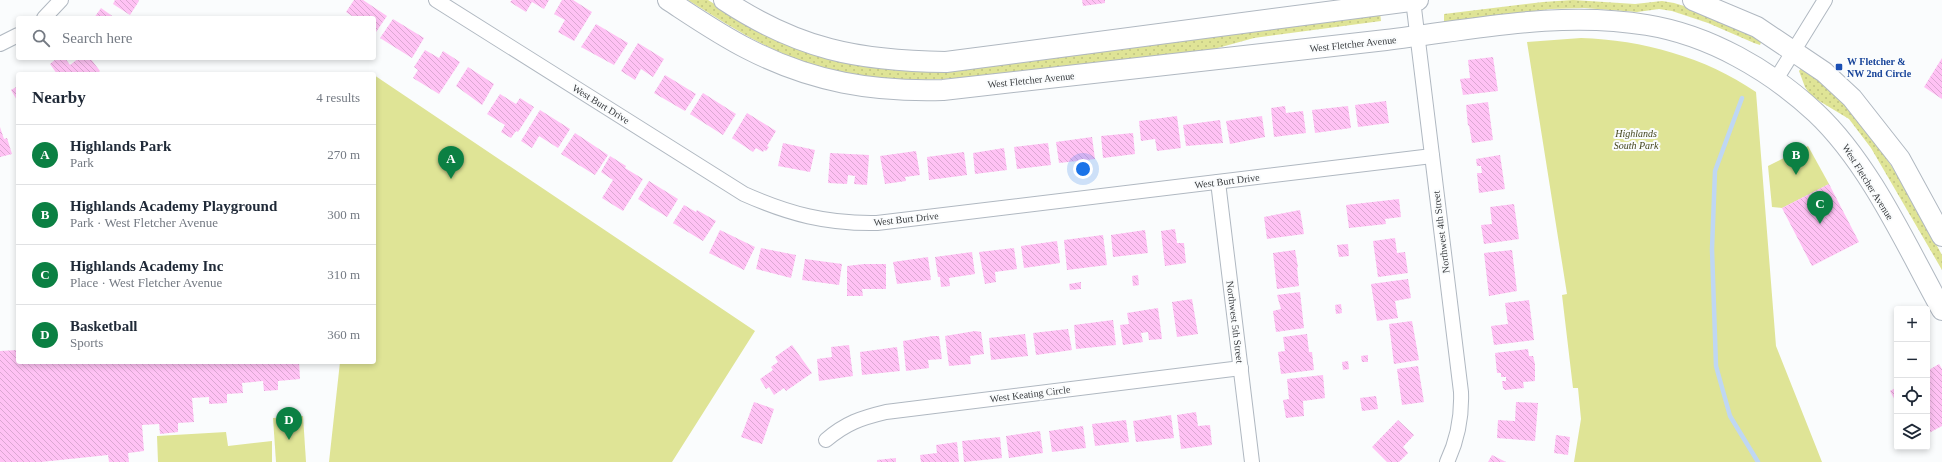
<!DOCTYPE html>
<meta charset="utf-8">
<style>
:root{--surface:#fff;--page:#f6f6f7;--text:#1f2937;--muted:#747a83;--line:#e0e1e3;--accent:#0b8043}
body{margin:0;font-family:"Times New Roman",serif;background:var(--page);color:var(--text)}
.controls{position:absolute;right:12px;bottom:12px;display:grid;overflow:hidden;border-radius:4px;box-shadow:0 2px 6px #0003}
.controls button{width:36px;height:36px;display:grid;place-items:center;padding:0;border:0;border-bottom:1px solid var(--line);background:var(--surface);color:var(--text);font:20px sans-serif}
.you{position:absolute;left:1083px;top:169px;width:14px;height:14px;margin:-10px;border:3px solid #fff;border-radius:50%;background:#1a73e8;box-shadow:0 0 0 6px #1a73e833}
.badge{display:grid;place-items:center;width:26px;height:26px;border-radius:50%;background:var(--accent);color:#fff;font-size:13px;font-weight:700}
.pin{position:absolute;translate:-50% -33px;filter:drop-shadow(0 1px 2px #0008)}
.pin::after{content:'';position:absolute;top:21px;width:14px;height:12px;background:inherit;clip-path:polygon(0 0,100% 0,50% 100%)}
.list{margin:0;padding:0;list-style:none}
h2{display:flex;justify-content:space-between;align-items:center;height:52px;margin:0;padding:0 16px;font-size:17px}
h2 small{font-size:13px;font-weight:400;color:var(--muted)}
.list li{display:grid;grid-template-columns:26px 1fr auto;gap:12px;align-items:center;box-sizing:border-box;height:60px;padding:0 16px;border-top:1px solid var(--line)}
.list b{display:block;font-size:15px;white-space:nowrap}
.list p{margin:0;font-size:13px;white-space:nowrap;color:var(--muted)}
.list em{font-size:13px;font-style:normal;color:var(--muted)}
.icon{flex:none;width:22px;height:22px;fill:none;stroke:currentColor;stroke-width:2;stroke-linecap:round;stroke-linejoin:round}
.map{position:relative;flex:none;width:1942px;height:462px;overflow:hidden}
.search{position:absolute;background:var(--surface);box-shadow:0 2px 6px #0003;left:16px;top:16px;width:360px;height:44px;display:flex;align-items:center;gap:10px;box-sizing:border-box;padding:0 14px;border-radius:4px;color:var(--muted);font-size:15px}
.panel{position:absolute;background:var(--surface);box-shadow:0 2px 6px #0003;left:16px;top:72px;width:360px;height:292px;border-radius:4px}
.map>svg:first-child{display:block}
.grass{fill:url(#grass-dots)}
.park{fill:#dfe496}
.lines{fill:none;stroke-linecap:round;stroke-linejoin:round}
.stream{stroke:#bfd7f3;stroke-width:4.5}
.building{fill:url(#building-back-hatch)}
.street-casing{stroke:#b0b8c1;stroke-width:16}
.secondary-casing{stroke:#b0b8c1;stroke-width:22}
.street{stroke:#fff;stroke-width:14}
.secondary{stroke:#fff;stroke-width:20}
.transit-dot{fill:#1a4fb4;stroke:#fafcfd;stroke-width:1.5}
.labels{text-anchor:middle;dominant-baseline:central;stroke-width:4;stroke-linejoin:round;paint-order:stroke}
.street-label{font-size:10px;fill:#383b3e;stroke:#fafcfd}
.transit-label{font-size:10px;font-weight:bold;fill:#164399;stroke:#fafcfd;text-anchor:start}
.park-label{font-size:10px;font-style:italic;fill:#44461f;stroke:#fafcfd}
</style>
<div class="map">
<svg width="1942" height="462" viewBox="0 0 1942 462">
<defs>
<pattern id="grass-dots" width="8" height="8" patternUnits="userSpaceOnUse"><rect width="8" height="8" fill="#dfe496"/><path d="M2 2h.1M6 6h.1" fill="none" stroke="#c0c482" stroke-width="1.8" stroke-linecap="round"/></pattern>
<pattern id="building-back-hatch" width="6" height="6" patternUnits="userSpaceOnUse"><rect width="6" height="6" fill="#ffc2f4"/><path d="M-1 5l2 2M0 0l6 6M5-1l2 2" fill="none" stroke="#dba8d2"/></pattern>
</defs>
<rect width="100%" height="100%" fill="#fafcfd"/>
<g class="grass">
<path d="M688 0H708L750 26 848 63 894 70H927L1380 13 1381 21 1254 38 1214 49C1158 55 1102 62 1045 69 964 78 892 90 811 64 766 50 728 25 688 0Z"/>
<polygon points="1573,0 1635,4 1662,1 1674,3 1691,8 1762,40 1760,45 1754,43 1708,23 1672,11 1659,9 1637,12 1584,8 1551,9 1444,22 1444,14 1543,2"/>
<path d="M1802 67C1868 113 1904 186 1942 255V270L1871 148 1849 119 1811 96 1805 87 1799 71Z"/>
</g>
<g class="park">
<path d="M1581 38C1642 40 1705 57 1756 92L1776 346 1822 462H1574L1581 419 1578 388H1573L1562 295 1567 294 1527 42Z"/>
<polygon points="374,75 755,331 672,462 329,462 340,362 374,362"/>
<polygon points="1808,146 1829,184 1782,208 1772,207 1768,166"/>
<polygon points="303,416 306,462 276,462 273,418"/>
<polygon points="226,432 228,446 272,441 272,462 158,462 157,436"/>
</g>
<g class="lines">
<polyline class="stream" points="1742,98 1715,171 1712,249 1716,366 1730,416 1758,462"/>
</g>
<g class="building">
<polygon points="115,0 138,0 139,1 130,15 113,4"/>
<polygon points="354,0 363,0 387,16 376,32 374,31 374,18 355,18 346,12"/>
<polygon points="512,0 549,0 544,9 532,2 526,12 510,2"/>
<polygon points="562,0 573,0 592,12 574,41 558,32 565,20 554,14"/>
<polygon points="1082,0 1105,0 1105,3 1083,6"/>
<polygon points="101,8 115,18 94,18"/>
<polygon points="393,19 424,38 412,58 380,38"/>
<polygon points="596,24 628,43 614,65 581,47"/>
<polygon points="638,43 664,59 653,77 641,69 635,80 621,71"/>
<polygon points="425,50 439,58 443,51 460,62 439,94 413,78 418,70 414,67"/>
<polygon points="1493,57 1498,91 1463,95 1460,79 1470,78 1468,60"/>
<polygon points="57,58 65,58 70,65 79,58 90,58 100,71 97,74 57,74 50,64"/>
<polygon points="1942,58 1942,99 1924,87"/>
<polygon points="468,67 494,84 482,105 456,86"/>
<polygon points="665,75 696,94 685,111 654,93"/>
<polygon points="18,86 18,102 11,90"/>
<polygon points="703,93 736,114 723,135 690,114"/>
<polygon points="500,94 516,104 520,98 534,107 518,132 516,131 511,138 501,132 505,125 487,114"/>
<polygon points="1386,101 1389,123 1358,127 1355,105"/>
<polygon points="1488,102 1493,140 1472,143 1469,125 1468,126 1466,105"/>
<polygon points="1285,106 1286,113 1303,111 1306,133 1274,137 1271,108"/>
<polygon points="1348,106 1351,128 1315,133 1312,110"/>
<polygon points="540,110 570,129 558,148 539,136 532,148 521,141"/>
<polygon points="747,113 776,131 767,146 769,147 766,151 764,150 763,152 756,148 753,152 732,138"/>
<polygon points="1177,116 1181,148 1157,151 1155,139 1141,141 1139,121"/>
<polygon points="1262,116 1265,137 1230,144 1226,121"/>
<polygon points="1220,120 1223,143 1186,146 1183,125"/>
<polygon points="0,127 4,139 7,138 12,154 0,157"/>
<polygon points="575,133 608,155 595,175 561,154"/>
<polygon points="1133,133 1135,154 1103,158 1101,136"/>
<polygon points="1092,137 1095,159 1059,163 1056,142"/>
<polygon points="783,143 815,150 810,172 778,166"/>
<polygon points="1048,143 1051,165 1017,169 1014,147"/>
<polygon points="1004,148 1007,170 975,174 973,153"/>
<polygon points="916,151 920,175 905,177 906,181 885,184 880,156"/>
<polygon points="964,152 967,175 929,180 927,157"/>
<polygon points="830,153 869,155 867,185 854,184 855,176 848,175 847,184 828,183"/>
<polygon points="1500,155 1505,189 1479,193 1477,173 1482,173 1481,166 1477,166 1476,159"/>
<polygon points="610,156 626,166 625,168 643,179 623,211 602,198 613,180 601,172"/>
<polygon points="649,181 678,199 667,217 638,199"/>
<polygon points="1829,184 1859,242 1812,266 1782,208"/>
<polygon points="1399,199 1401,217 1385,219 1386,224 1349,228 1346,205"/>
<polygon points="1514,204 1519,239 1484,244 1481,225 1492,224 1490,207"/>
<polygon points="684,205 696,212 697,210 716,221 703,241 673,223"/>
<polygon points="1300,210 1304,234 1267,239 1264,217"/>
<polygon points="1175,229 1177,243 1184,243 1186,263 1165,266 1161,231"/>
<polygon points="720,230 755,247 744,270 709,253"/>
<polygon points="1145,230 1148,253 1113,257 1111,235"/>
<polygon points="1103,235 1107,265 1067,270 1064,240"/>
<polygon points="1395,238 1397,253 1405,252 1408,273 1378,277 1373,241"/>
<polygon points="1057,241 1060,263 1024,268 1021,246"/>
<polygon points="1348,244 1349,256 1339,257 1337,245"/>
<polygon points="761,248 796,255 791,278 756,269"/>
<polygon points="1014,248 1017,269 995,272 996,282 985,284 979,252"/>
<polygon points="1295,250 1298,267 1297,268 1299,286 1277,289 1273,253"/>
<polygon points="1512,250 1517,291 1489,296 1484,253"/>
<polygon points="972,252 975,274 949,278 950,286 941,287 940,277 938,277 935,257"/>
<polygon points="928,257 931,280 897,284 893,262"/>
<polygon points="805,259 842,264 839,285 802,280"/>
<polygon points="864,264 886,264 886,289 862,289 863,296 847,296 847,266"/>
<polygon points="1138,275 1139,285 1133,286 1132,276"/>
<polygon points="1408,279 1411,298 1395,301 1398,318 1377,321 1371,284"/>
<polygon points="1081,282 1081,289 1070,290 1069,284"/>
<polygon points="1300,292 1304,328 1276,332 1273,311 1281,309 1277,295"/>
<polygon points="1192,299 1198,334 1177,337 1172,302"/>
<polygon points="1529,300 1534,340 1494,345 1491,326 1508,324 1505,303"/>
<polygon points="1341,304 1342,313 1336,314 1335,305"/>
<polygon points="1158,308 1162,339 1149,340 1148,332 1141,333 1143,342 1123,345 1120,325 1129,324 1127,313"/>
<polygon points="1113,320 1116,345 1076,349 1074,325"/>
<polygon points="1412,321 1419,360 1394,364 1389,324"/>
<polygon points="1068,329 1072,350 1036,355 1033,333"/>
<polygon points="975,331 981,332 984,354 970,356 971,364 949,366 945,336"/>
<polygon points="1025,334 1028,356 991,360 989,338"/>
<polygon points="1307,334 1309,352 1312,352 1314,370 1281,374 1278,352 1285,351 1283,337"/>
<polygon points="933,336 939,336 942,359 928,360 929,368 906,371 903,341"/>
<polygon points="792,345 812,373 786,391 784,388 774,395 769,387 766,389 760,379 773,370 771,367 778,362 775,357"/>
<polygon points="849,345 853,376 819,381 817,359 832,357 831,347"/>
<polygon points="897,347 900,371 862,375 860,352"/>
<polygon points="1528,349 1529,356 1533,356 1535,364 1535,381 1523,382 1524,388 1505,390 1503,388 1502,381 1506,381 1506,377 1501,377 1501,373 1497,373 1495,353"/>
<polygon points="18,350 18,362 299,362 300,379 278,381 278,390 264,391 263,381 242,383 243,393 227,394 227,403 209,404 209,397 192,398 194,422 178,423 178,432 160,434 159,424 142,425 144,451 128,453 129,462 109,462 108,455 41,462 0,462 0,351"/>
<polygon points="1368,355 1368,362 1362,362 1361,356"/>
<polygon points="1348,361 1349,369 1343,370 1342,362"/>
<polygon points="1939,364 1942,369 1942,426 1927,434 1927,371"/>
<polygon points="1418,366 1424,402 1402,405 1397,369"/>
<polygon points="1323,375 1325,398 1303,401 1304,416 1286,418 1283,400 1289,399 1287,379"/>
<polygon points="1897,387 1897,404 1890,391"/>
<polygon points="1376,396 1378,409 1362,411 1360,398"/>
<polygon points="754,402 774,409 762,444 741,437"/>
<polygon points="1516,402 1538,403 1535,441 1497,438 1498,420 1515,421"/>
<polygon points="1196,412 1198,426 1210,425 1212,445 1181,449 1177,415"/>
<polygon points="1171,415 1174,438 1136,442 1133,421"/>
<polygon points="1126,420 1129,442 1095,446 1092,424"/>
<polygon points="1398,420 1414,435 1403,447 1408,453 1399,462 1387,462 1372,447"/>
<polygon points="1083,426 1086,448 1052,452 1049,431"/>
<polygon points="1040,431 1043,453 1009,458 1006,436"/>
<polygon points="1556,435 1570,437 1568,455 1554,453"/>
<polygon points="1000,437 1002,458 964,462 962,441"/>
<polygon points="957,442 959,462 921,462 920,455 937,453 936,445"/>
<polygon points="1492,455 1506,462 1488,462"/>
<polygon points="896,458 896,462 877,462 877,460"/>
</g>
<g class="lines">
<g class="street-casing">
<g id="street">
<path d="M436 0 744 194C789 214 827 224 877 223L1432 156"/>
<path d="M1413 0 1461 392C1462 417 1458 439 1447 462"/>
<polyline points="44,18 61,0"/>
<polyline points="0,44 18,35"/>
<polyline points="1775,81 1825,0"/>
<polyline points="1218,182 1252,462"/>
<path d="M826 440C846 423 861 418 886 412L1241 368"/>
</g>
</g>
<g class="secondary-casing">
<g id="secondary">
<path d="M668 0C694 17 720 35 748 49 812 82 873 92 943 90 1091 73 1238 57 1386 40 1472 30 1559 10 1647 25 1709 35 1770 70 1816 113 1870 164 1906 245 1942 310"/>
<path d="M724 0C798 49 858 61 946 62L1418 0"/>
<polyline points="1693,0 1757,27 1824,72 1852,98 1900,159 1942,236"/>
</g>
</g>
<use href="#street" class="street"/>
<use href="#secondary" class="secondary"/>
</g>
<rect class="transit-dot" x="1835" y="63" width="8" height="8" rx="2"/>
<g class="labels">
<g class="street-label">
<text transform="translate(1353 44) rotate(-6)">West Fletcher Avenue</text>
<text transform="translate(1031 80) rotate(-6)">West Fletcher Avenue</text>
<text transform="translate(601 104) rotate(32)">West Burt Drive</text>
<text transform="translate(1227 181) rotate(-7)">West Burt Drive</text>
<text transform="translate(1868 182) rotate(58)">West Fletcher Avenue</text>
<text transform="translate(906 219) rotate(-6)">West Burt Drive</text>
<text transform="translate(1441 232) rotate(-97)">Northwest 4th Street</text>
<text transform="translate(1235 322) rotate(83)">Northwest 5th Street</text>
<text transform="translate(1030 394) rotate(-7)">West Keating Circle</text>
</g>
<g class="transit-label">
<text x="1847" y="61">W Fletcher &amp;<tspan x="1847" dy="12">NW 2nd Circle</tspan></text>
</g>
<g class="park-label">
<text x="1636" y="133">Highlands<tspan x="1636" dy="12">South Park</tspan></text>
</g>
</g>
</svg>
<div class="controls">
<button>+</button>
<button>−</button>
<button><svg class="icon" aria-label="locate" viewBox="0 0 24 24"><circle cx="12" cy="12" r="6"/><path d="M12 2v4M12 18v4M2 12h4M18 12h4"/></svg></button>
<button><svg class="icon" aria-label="layers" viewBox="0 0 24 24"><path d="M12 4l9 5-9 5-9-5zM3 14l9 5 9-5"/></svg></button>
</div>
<div class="you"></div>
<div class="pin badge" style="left:451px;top:179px">A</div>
<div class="pin badge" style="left:1796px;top:175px">B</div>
<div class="pin badge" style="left:1820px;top:224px">C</div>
<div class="pin badge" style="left:289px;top:440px">D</div>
<div class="search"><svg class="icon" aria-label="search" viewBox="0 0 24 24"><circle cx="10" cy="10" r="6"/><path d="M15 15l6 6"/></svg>Search here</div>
<section class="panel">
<h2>Nearby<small>4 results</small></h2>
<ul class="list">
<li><span class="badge">A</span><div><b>Highlands Park</b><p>Park</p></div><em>270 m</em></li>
<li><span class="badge">B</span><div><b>Highlands Academy Playground</b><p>Park · West Fletcher Avenue</p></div><em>300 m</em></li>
<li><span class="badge">C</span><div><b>Highlands Academy Inc</b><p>Place · West Fletcher Avenue</p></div><em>310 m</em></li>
<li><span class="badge">D</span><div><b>Basketball</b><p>Sports</p></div><em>360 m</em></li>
</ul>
</section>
</div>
